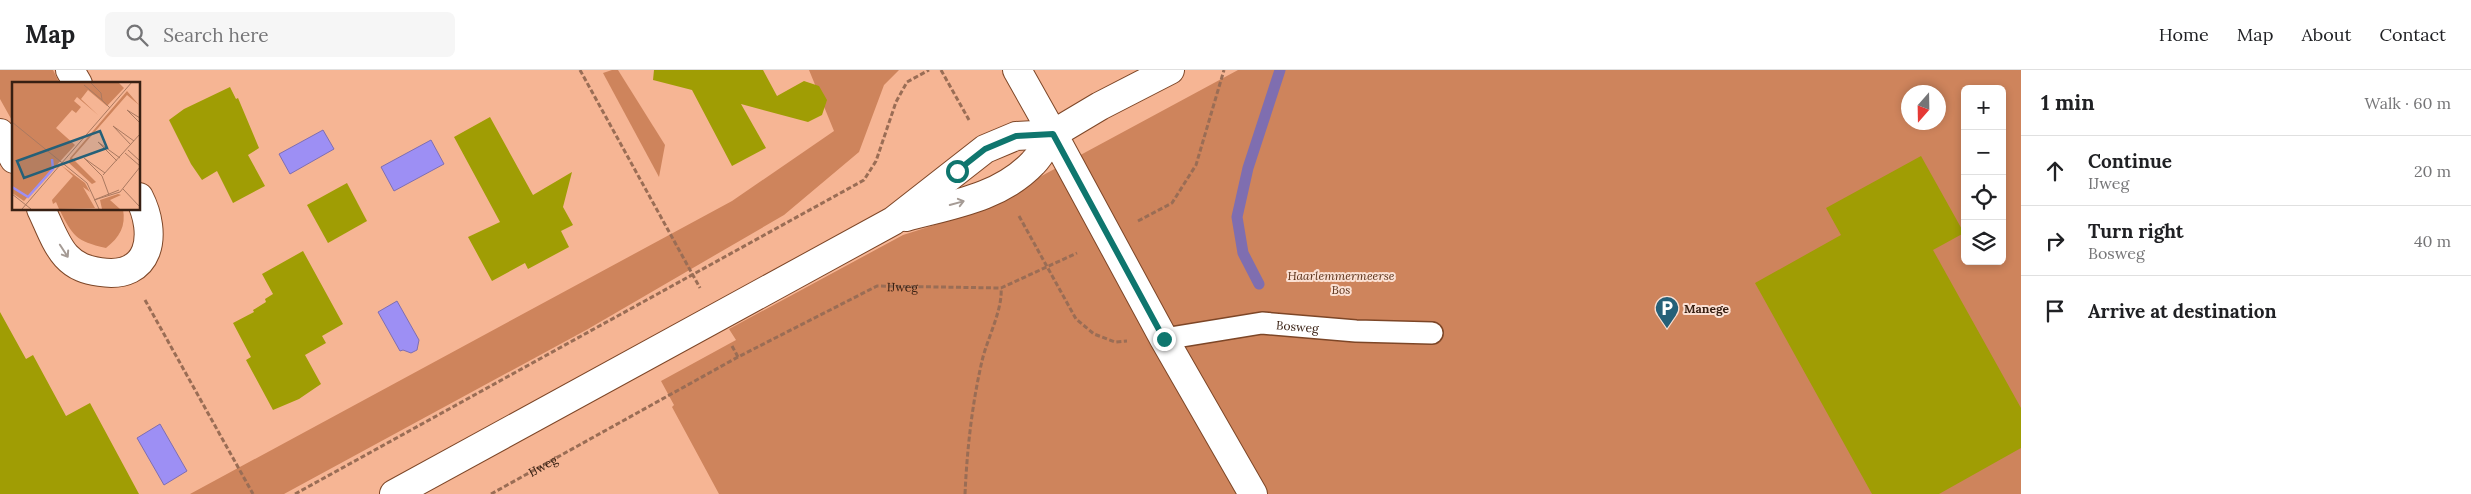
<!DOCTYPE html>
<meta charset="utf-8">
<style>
:root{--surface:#fff;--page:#f6f6f6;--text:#202124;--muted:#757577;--line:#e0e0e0}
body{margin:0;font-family:Lora,serif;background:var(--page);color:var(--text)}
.controls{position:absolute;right:15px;top:15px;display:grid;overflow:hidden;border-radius:8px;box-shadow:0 2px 8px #0003}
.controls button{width:45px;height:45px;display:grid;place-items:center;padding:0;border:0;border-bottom:1px solid var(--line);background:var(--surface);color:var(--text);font:25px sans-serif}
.compass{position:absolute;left:1901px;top:15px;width:45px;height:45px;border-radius:50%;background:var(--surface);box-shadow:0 2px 8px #0003;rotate:200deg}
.stop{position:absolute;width:15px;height:15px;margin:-11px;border:4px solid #0f766e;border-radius:50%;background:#fff}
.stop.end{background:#0f766e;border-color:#fff;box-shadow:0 1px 5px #0008}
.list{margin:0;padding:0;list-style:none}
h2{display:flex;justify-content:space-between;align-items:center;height:65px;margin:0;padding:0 20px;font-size:21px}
h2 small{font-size:16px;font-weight:400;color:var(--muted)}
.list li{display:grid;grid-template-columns:32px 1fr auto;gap:15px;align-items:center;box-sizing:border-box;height:70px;padding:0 20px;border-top:1px solid var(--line)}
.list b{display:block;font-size:19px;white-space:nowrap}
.list p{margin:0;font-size:16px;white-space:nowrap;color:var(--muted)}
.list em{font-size:16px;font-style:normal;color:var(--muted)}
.icon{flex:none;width:28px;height:28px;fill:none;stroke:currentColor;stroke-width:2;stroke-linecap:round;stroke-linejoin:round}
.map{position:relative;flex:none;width:2021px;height:424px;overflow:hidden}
header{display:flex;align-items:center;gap:30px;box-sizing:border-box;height:70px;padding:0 25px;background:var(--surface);border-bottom:1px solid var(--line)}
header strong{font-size:24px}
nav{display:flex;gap:28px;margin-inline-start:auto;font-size:18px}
.search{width:350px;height:45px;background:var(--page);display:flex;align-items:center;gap:12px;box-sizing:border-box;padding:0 18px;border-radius:8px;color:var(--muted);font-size:19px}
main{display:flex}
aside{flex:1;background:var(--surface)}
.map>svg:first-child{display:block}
.green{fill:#ce845c;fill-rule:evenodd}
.water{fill:#9d8ff4;stroke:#7f6eb0}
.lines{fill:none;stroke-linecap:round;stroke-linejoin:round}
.stream{stroke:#7f6eb0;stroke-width:11}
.building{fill:#a09d04}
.service-casing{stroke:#7d4627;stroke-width:24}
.minor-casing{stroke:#7d4627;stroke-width:30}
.tertiary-casing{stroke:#7d4627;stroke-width:30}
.path{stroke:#9a6d55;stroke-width:3;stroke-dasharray:5 2.5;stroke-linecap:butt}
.service{stroke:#fff;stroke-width:21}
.minor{stroke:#fff;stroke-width:28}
.tertiary{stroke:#fff;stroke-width:28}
.oneway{stroke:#a59b95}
.route{stroke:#0f766e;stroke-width:6}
.labels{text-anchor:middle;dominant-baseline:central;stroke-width:4;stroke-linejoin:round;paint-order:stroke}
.park-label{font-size:12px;font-style:italic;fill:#5b3119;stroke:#fbe0d3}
.street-label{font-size:12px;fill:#382013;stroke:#fbe0d3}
.poi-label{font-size:12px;font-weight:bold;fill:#382013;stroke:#fbe0d3;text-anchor:start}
.inset-river{fill:none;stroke:#9d8ff4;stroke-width:2.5}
.inset-road{fill:none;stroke:#aa7960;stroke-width:1}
.view{fill:#256078;fill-opacity:0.15;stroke:#256078;stroke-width:2.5}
.inset-edge{fill:none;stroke:#382013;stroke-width:2.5}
</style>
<header>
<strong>Map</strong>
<div class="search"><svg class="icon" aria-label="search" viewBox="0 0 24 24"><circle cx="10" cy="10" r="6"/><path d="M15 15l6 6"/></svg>Search here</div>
<nav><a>Home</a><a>Map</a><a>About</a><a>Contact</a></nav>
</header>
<main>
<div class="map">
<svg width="2021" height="424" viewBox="0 0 2021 424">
<rect width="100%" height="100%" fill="#f6b594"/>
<g class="green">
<polygon points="0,0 53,0 60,14 14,14 14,54 0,29"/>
<polygon points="612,0 618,0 665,75 659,107 603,3"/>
<polygon points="809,0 899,0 884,15 859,82 784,145 588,259 284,424 190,424 732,131 834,61"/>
<path d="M1238 0H2021V424H719L672 337 674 335 661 311 736 270 729 259 903 165 975 142ZM1965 19H2002V191H1965ZM1908 22H1938V52H1908Z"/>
<path d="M59 139H123C126 156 120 167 106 178 75 171 73 166 59 139Z"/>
</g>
<g class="water">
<polygon points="323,60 334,79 290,104 279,84"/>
<polygon points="431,70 444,94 394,121 381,97"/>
<polygon points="397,231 419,270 417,280 411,283 403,280 400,281 378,242"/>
<polygon points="160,354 187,401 164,415 137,368"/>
</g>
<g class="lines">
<polyline class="stream" points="1259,214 1243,183 1237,147 1248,98 1280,0"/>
</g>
<g class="building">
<polygon points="654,0 763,0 777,26 804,11 819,16 827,30 822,45 808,52 741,34 766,78 732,96 692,20 653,10"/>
<polygon points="230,17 236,29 238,28 259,78 248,85 265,116 233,133 217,101 202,110 191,94 169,50 184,39"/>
<polygon points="490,47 533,125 572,102 563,137 573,155 561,161 569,177 528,199 525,193 492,211 468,167 500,152 454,67"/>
<polygon points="1921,86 1964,163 1933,180 2021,338 2021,378 1939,424 1872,424 1755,213 1841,165 1826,138"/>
<polygon points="347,113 367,151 328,173 307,135"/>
<polygon points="303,181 343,254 322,266 326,273 305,285 321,314 299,329 273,340 246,290 251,287 233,253 254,242 253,240 266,232 265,229 273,224 262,204"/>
<polygon points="0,242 26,289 33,285 66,346 90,333 139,424 0,424"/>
</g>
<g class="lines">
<g class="service-casing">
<g id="service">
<path id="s2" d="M1164 269 1262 253 1356 261 1432 263"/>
</g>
</g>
<g class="minor-casing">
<g id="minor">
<polyline points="70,0 78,14"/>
<polyline points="1170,0 1100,36 1053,64 1164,269 1253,424"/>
<polyline points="0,63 14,89"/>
<path d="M41 139C48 153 55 174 66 186 76 197 87 200 100 202 151 210 158 164 139 127"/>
</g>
</g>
<g class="tertiary-casing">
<g id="tertiary">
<polyline points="1017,0 1053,64"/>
<path d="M906 147C950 135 1000 128 1033 93 1041 85 1047 73 1053 64"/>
<polyline points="394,424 893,151 985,79 1016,66 1053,64"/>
</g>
</g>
<g class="path">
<polyline points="580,0 700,218"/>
<polyline points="941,0 969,50"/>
<polyline points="1019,146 1076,249 1094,264 1115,272 1127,271"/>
<polyline points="1138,151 1172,133 1196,95 1224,0"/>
<polyline points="145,230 253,424"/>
<polyline points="732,276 738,287"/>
<polyline points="295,424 864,110 876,91 896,32 907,12 929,0"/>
<path id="s1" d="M491 424 738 287 877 216 1001 218 1077 183"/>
<path d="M965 424C967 380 972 334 982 291 987 269 1003 239 1001 218"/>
</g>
<use href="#service" class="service"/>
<use href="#minor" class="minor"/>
<use href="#tertiary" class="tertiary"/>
</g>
<defs><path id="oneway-shaft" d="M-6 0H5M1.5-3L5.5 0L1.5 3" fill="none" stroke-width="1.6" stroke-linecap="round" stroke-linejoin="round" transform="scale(1.25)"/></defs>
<g class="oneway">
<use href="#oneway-shaft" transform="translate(957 133) rotate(-15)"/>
<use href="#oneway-shaft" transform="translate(64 181) rotate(57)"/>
</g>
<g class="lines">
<polyline class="route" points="957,101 985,79 1016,66 1053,64 1164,269"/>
</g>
<defs>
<g id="parking-pin" transform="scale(1.25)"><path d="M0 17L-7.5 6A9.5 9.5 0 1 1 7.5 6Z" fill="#256078" stroke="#fbe0d3"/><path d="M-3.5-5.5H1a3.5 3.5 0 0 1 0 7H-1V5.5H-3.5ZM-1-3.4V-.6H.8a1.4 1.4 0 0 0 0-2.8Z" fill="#fff"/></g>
</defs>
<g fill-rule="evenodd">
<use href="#parking-pin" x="1667" y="238"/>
</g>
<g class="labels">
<g class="park-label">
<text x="1341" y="205">Haarlemmermeerse<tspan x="1341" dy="14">Bos</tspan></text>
</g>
<g class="street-label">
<text stroke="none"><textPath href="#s1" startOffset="464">IJweg</textPath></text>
<text stroke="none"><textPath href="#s2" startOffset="135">Bosweg</textPath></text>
<text stroke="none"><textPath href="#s1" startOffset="59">IJweg</textPath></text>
</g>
<g class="poi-label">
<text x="1684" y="238">Manege</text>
</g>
</g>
<g transform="translate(12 12)">
<rect width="128" height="128" fill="#f6b594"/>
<path d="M0 0H106L112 6 95 24 76 8 69 17 86 33 65 15 62 19 69 25 64 31 60 28 44 46 63 63 12 119 0 111ZM115 9 127 23 115 13 60 76 84 100 80 102 57 81 58 76ZM49 83 73 101 78 110 71 105 83 126 47 127 44 120 41 122 40 118 61 94ZM106 112 109 113 98 118 108 127H90L88 118Z" fill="#ce845c"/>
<path class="inset-river" d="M0 105 16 115 41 87 40 77"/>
<path class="inset-road" d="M78 0 89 11M72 3 90 18M89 11 90 18 98 26M128 36 115 28 128 41M0 40 75 101 87 127M119 63 101 44 122 59M116 68 128 79M113 71 128 84M105 79 86 60 108 76M93 91 72 76 90 94 97 113M91 93 128 52M111 107 128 125M107 108 82 118 108 110 128 85M0 112 19 127M10 127 120 0"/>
<path class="view" d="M88 49 95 66 12 96 5 79Z"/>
<rect width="128" height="128" class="inset-edge"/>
</g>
</svg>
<div class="controls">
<button>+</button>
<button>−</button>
<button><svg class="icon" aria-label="locate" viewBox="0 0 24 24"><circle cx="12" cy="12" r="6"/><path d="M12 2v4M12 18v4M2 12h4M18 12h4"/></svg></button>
<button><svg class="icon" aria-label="layers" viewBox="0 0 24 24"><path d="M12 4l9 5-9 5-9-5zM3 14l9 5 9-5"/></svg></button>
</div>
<svg class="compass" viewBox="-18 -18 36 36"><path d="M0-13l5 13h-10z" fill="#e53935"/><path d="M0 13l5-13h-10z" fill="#757577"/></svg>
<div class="stop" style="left:957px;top:101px"></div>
<div class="stop end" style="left:1164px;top:269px"></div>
</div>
<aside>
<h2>1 min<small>Walk · 60 m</small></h2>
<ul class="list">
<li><svg class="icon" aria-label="ahead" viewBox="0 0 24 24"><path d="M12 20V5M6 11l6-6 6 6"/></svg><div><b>Continue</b><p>IJweg</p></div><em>20 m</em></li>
<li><svg class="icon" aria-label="right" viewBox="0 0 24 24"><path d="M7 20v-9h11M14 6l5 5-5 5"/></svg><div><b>Turn right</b><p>Bosweg</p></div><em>40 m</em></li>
<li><svg class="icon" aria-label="arrive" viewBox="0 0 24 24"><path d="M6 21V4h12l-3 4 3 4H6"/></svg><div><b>Arrive at destination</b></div></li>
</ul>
</aside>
</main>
